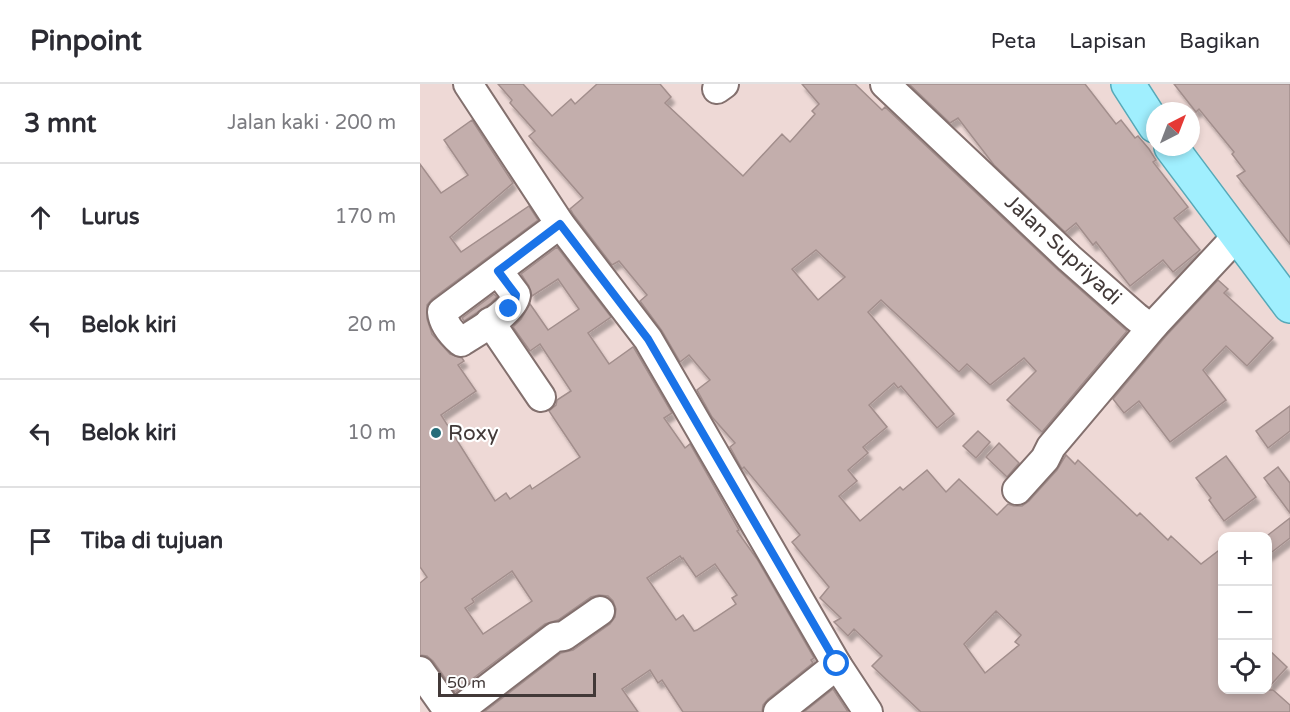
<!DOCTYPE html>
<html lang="id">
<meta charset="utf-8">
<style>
:root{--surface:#fff;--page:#f7f7f7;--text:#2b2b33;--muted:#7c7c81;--line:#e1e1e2}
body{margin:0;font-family:"Varela Round",sans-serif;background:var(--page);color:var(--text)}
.controls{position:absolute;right:18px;bottom:18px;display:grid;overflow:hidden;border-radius:12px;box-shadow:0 3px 9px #0003}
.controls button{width:54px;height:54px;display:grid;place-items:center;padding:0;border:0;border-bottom:2px solid var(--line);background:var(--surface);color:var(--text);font:30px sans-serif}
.compass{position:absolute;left:726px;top:18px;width:54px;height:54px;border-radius:50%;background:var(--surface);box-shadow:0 3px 9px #0003;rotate:42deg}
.scale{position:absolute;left:18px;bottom:15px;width:158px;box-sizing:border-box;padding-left:6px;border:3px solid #423938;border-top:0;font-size:16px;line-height:21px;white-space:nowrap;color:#423938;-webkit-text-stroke:4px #fff;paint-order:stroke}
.stop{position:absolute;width:18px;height:18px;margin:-14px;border:4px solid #1a73e8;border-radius:50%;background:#fff}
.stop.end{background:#1a73e8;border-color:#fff;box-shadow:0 2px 6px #0008}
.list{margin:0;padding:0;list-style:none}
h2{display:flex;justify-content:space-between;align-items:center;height:78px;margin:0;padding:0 24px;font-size:26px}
h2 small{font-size:20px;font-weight:400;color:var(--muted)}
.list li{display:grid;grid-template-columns:39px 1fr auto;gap:18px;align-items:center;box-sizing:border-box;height:108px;padding:0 24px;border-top:2px solid var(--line)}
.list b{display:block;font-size:22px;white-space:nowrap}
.list em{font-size:20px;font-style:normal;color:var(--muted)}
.icon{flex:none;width:33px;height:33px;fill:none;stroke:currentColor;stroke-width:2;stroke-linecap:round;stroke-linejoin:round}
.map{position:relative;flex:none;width:870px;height:628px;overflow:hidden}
header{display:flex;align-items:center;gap:36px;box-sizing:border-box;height:84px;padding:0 30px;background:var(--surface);border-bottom:2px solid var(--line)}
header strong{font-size:28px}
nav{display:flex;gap:33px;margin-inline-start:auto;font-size:21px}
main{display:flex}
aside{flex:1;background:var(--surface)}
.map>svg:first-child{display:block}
.building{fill:#c3aeac;stroke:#a28e8c;stroke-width:1.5;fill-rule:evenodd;filter:url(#shadow)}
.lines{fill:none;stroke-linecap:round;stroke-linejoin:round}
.minor-casing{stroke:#83706e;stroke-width:32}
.major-casing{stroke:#56a9b8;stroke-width:36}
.minor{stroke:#fff;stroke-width:28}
.major{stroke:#a0effe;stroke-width:33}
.route{stroke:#1a73e8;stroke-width:8}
.poi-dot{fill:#256d7a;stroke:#fff;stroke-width:2}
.labels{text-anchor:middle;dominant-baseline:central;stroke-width:4.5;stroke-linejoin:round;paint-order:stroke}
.street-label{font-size:21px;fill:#423938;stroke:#fff}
.poi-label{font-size:21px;fill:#423938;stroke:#fff;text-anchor:start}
</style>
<header>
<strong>Pinpoint</strong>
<nav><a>Peta</a><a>Lapisan</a><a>Bagikan</a></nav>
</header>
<main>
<aside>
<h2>3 mnt<small>Jalan kaki · 200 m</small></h2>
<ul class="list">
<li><svg class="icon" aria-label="ahead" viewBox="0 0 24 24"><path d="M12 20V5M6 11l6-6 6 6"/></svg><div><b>Lurus</b></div><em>170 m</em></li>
<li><svg class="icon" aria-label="left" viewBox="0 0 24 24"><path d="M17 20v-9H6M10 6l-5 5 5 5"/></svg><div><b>Belok kiri</b></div><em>20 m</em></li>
<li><svg class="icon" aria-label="left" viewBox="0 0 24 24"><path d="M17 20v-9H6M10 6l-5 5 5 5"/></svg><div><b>Belok kiri</b></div><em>10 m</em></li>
<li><svg class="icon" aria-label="arrive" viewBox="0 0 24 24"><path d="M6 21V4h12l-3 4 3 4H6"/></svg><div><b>Tiba di tujuan</b></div></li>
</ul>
</aside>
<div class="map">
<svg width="870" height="628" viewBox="0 0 870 628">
<defs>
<filter id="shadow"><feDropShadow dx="3.5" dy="6" stdDeviation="1.5" flood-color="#0004"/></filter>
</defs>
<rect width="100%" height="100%" fill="#eed9d6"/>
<g class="building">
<path d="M78 0H103L132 32 151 15 155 20 177 0H240L251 13 245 19 323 92 362 50 370 58 395 30 392 27 399 20 382 0H435L462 26 465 23 638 186 707 247 622 348 587 316 616 287 604 274 570 301 547 280 539 288 461 216 448 228 534 330 517 344 481 302 478 304 474 299 449 321 467 343 443 363 448 369 428 386 437 397 419 412 440 437 480 403 483 406 507 386 526 408 539 395 577 431 588 420 594 422H602L609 417 637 386 646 371 655 380 658 376 717 432 720 429 748 456 751 452 781 480 802 464V606H853L870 621V628H501L452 582 462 572 434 545 428 552 414 538 421 534 400 514 409 503 372 458 380 451 324 383 322 385 310 363 315 359 292 333 277 306 290 296 269 271 260 278 242 247 220 217 227 211 199 177 192 181 153 130 150 125 163 114 109 52 115 47 90 19 92 16ZM396 166 425 193 398 216 372 185ZM576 527 601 551 595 558 599 561 565 589 544 560Z"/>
<polygon points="489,0 665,0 696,40 701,36 715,54 718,52 729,65 736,76 733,78 768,123 754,134 780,166 753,188 743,176 710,202 676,158 673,161 656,139 645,148 574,81 538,34 530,39"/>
<polygon points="754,0 870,0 870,160 817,92 825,87 812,70 814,68 779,25 776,28"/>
<path d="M52 36 93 99 30 153 41 168 109 122 118 136 12 215 7 221V235L12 250 30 270 42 274 44 277 38 281 56 307 21 331 75 417 86 409 90 415 110 401 112 405 160 373 129 327 136 321 137 316 151 307 120 260 110 267 93 243 101 235 110 220 128 246 159 225 138 195 112 212 109 202 101 190 137 163 191 233 168 249 189 280 213 263 214 264 252 329 244 334 265 364 270 360 319 446 317 447 337 475 394 574 391 576 393 579 348 615 343 621 342 628H263L242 596 238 599 230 586 202 605 218 628H64L141 569 153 566 190 540 195 533 196 525 193 517 188 512 179 511 171 513 138 536 125 540 35 608 13 577 7 572 0 571V499L7 493 0 483V80L21 109 48 91 24 56ZM260 472 262 475 263 474 276 493 295 480 317 511 312 514 316 520 277 546 274 547 263 531 256 536 227 494ZM92 487 112 517 63 550 45 524 54 518 52 515Z"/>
<polygon points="798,196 808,205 804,209 853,254 827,282 806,262 783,286 806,316 750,358 719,317 704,329 693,315 746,252"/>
<polygon points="74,210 77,213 71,219 44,237 42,234"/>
<polygon points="870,322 870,347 848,364 836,347"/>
<polygon points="558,347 570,358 556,374 543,362"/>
<polygon points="579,359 599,379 587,393 566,373"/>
<polygon points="806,372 836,413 804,437 789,416 791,414 776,394"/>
<polygon points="858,383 870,399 870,429 844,394"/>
<polygon points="870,434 870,454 848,471 848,451"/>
<polygon points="848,565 867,583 848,604"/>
<polygon points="413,605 428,628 384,628"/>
</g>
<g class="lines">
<g class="minor-casing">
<g id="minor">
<polyline points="48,0 140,140 228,255 417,581 448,628"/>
<polyline points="465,0 649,174 716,233 725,240 734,241"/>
<polyline points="297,5 304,0"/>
<path d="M78 187 96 211C93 229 56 248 41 258 33 251 23 240 22 228L140 140"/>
<polyline points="70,238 121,313"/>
<polyline points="597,406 625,375 631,363 734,241 818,151"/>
<polyline points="0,587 29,628"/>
<polyline points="37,628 135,553 144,552 180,527"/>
<polyline points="358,628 417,581"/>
</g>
</g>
<g class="major-casing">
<g id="major">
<polyline points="708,0 735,42"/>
<polyline points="751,63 870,222"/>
</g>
</g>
<use href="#minor" class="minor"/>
<use href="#major" class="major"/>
</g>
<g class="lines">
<polyline class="route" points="89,225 95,217 96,211 78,187 140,140 228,255 417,580"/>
</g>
<circle class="poi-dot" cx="16" cy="349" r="6"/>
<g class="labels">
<g class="street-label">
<text transform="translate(643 166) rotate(43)">Jalan Supriyadi</text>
</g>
<g class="poi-label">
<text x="28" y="349">Roxy</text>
</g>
</g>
</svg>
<div class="controls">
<button>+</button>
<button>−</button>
<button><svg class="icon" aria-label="locate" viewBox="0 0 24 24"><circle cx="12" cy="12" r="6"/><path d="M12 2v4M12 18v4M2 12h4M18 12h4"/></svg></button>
</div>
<svg class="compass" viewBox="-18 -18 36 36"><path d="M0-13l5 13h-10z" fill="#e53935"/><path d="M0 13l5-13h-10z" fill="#7c7c81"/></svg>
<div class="scale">50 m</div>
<div class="stop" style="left:417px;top:580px"></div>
<div class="stop end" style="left:89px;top:225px"></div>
</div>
</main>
